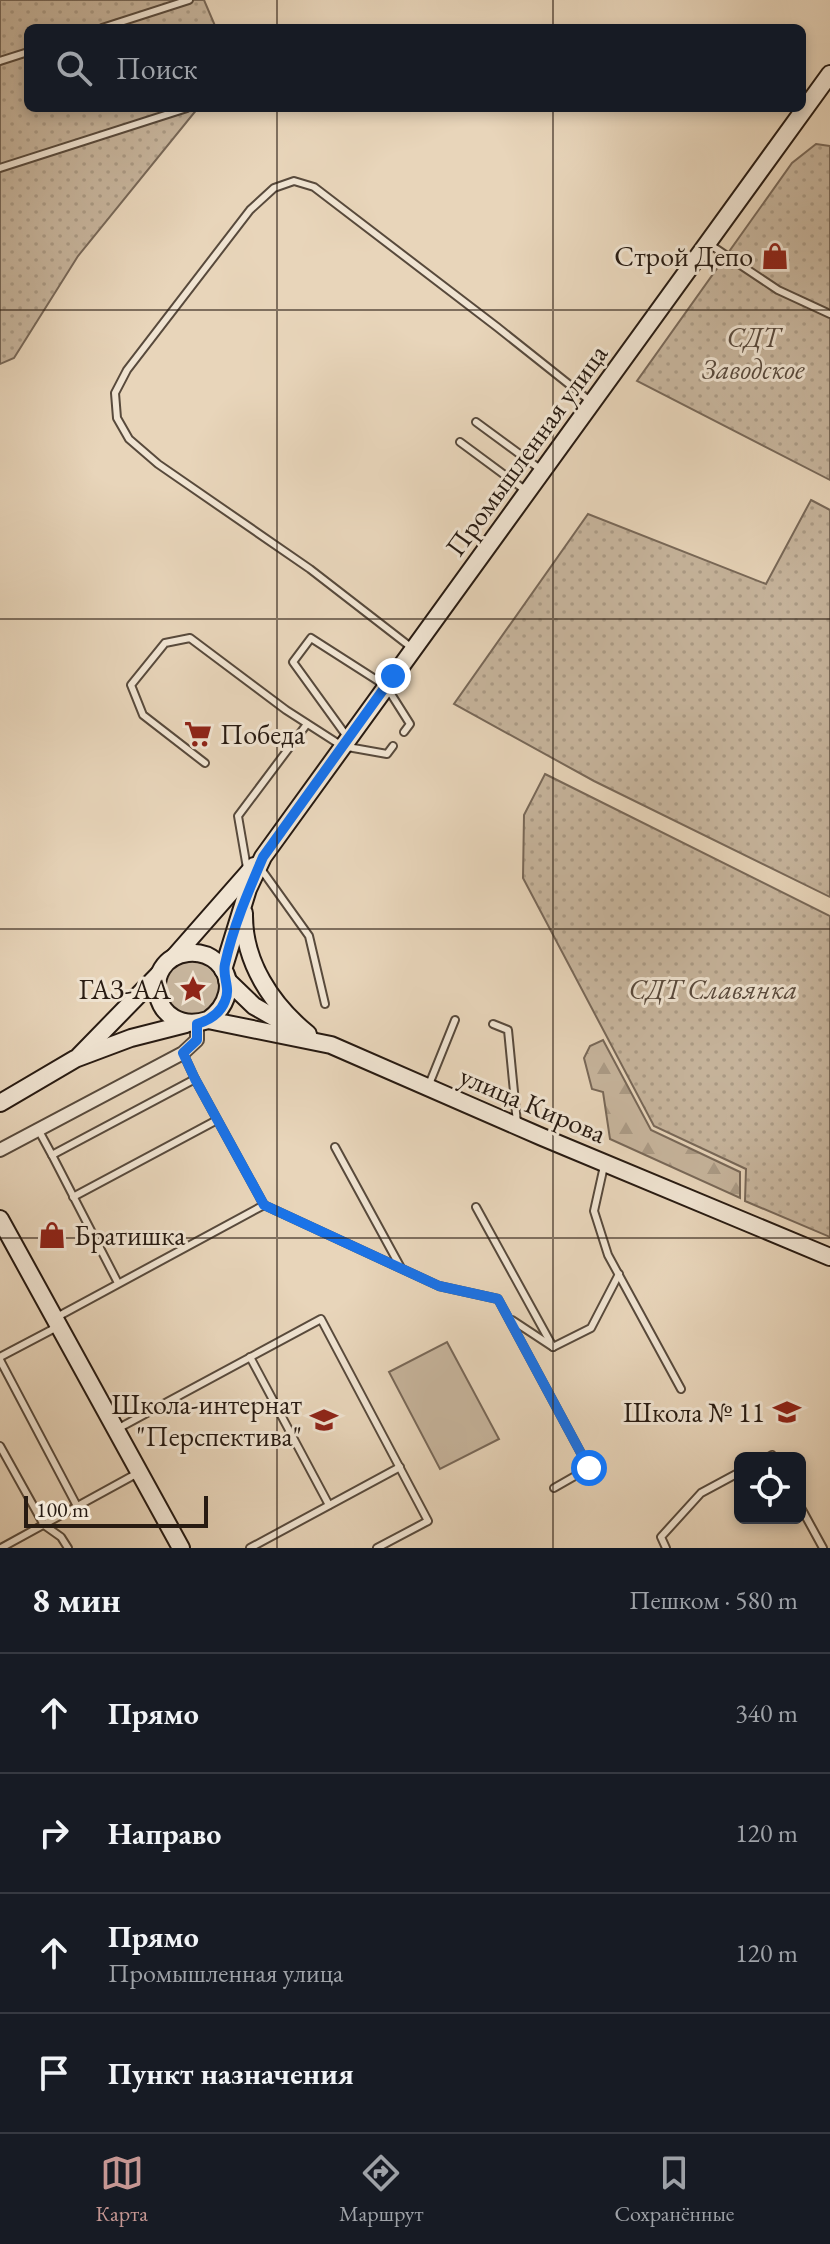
<!DOCTYPE html>
<html lang="ru">
<meta charset="utf-8">
<style>
:root{--surface:#171b24;--page:#20242c;--text:#f1f3f6;--muted:#9ea1a6;--line:#363941;--accent:#c59692}
body{margin:0;font-family:"EB Garamond",serif;background:var(--page);color:var(--text)}
.controls{position:absolute;right:24px;bottom:24px;display:grid;overflow:hidden;border-radius:12px;box-shadow:0 4px 12px #0003}
.controls button{width:72px;height:72px;display:grid;place-items:center;padding:0;border:0;border-bottom:2px solid var(--line);background:var(--surface);color:var(--text);font:40px sans-serif}
.scale{position:absolute;left:24px;bottom:20px;width:184px;box-sizing:border-box;padding-left:8px;border:4px solid #281b12;border-top:0;font-size:22px;line-height:28px;white-space:nowrap;color:#281b12;-webkit-text-stroke:6px #f0e4d2;paint-order:stroke}
.stop{position:absolute;width:24px;height:24px;margin:-18px;border:6px solid #1a73e8;border-radius:50%;background:#fff}
.stop.end{background:#1a73e8;border-color:#fff;box-shadow:0 2px 8px #0008}
.list{margin:0;padding:0;list-style:none}
h2{display:flex;justify-content:space-between;align-items:center;height:104px;margin:0;padding:0 32px;font-size:34px}
h2 small{font-size:26px;font-weight:400;color:var(--muted)}
.list li{display:grid;grid-template-columns:52px 1fr auto;gap:24px;align-items:center;box-sizing:border-box;height:120px;padding:0 32px;border-top:2px solid var(--line)}
.list b{display:block;font-size:30px;white-space:nowrap}
.list p{margin:0;font-size:26px;white-space:nowrap;color:var(--muted)}
.list em{font-size:26px;font-style:normal;color:var(--muted)}
.icon{flex:none;width:44px;height:44px;fill:none;stroke:currentColor;stroke-width:2;stroke-linecap:round;stroke-linejoin:round}
.map{position:relative;flex:none;width:830px;height:1548px;overflow:hidden}
.search{position:absolute;background:var(--surface);box-shadow:0 4px 12px #0003;left:24px;right:24px;top:24px;height:88px;display:flex;align-items:center;gap:20px;box-sizing:border-box;padding:0 28px;border-radius:12px;color:var(--muted);font-size:30px}
.sheet{height:584px;background:var(--surface)}
nav{display:flex;justify-content:space-around;align-items:center;box-sizing:border-box;height:112px;border-top:2px solid var(--line);background:var(--surface);font-size:22px;color:var(--muted)}
nav a{display:grid;justify-items:center;gap:4px}
nav .on{color:var(--accent)}
.map>svg:first-child{display:block}
.green{fill:#c7b59d;stroke:#786858;stroke-width:2}
.forest{fill:url(#forest-firs);stroke:#786858;stroke-width:2}
.garden{fill:url(#garden-dots);stroke:#786858;stroke-width:2}
.lines{fill:none;stroke-linecap:round;stroke-linejoin:round}
.service-casing{stroke:#584a3c;stroke-width:10}
.minor-casing{stroke:#584a3c;stroke-width:16}
.secondary-casing{stroke:#281b12;stroke-width:20}
.service{stroke:#f0e4d2;stroke-width:6}
.minor{stroke:#f0e4d2;stroke-width:12}
.secondary{stroke:#f0e4d2;stroke-width:16}
.route{stroke:#1a73e8;stroke-width:10}
.grid{fill:none;stroke:#281b12;stroke-width:2;stroke-opacity:0.55}
.labels{text-anchor:middle;dominant-baseline:central;stroke-width:6;stroke-linejoin:round;paint-order:stroke}
.poi-label{font-size:28px;fill:#281b12;stroke:#f0e4d2;text-anchor:end}
.park-label{font-size:28px;font-style:italic;fill:#58493c;stroke:#f0e4d2}
.street-label{font-size:28px;fill:#281b12;stroke:#f0e4d2}
</style>
<div class="map">
<svg width="830" height="1548" viewBox="0 0 830 1548">
<defs>
<pattern id="forest-firs" width="22" height="20" patternUnits="userSpaceOnUse" patternTransform="scale(2)"><rect width="22" height="20" fill="#c7b59d"/><path d="M5 1l3.5 6h-7zM16 11l3.5 6h-7z" fill="#ab9b86"/></pattern>
<pattern id="garden-dots" width="8" height="8" patternUnits="userSpaceOnUse" patternTransform="scale(2)"><rect width="8" height="8" fill="#c7b59d"/><path d="M2 2h.1M6 6h.1" fill="none" stroke="#ab9b86" stroke-width="1.8" stroke-linecap="round"/></pattern>
</defs>
<rect width="100%" height="100%" fill="#e8d5ba"/>
<filter id="stains"><feTurbulence type="fractalNoise" baseFrequency=".0025" numOctaves="4"/><feColorMatrix values="0 0 0 0 .2 0 0 0 0 .09 0 0 0 0 .02 0 0 0 .5 -.17"/></filter>
<radialGradient id="worn" r=".72"><stop offset=".6" stop-color="#630" stop-opacity="0"/><stop offset="1" stop-color="#630" stop-opacity=".3"/></radialGradient>
<g class="green">
<circle cx="192" cy="988" r="28"/>
<polygon points="447,1342 499,1439 440,1469 389,1372"/>
</g>
<polygon class="forest" points="603,1040 651,1130 740,1172 740,1198 610,1139 603,1092 592,1089 584,1058 590,1046"/>
<g class="garden">
<polygon points="0,0 204,0 216,28 28,28 28,108 198,108 78,256 14,358 0,364"/>
<polygon points="816,144 830,146 830,480 637,381 792,163"/>
<polygon points="811,500 830,510 830,897 594,781 454,704 588,514 766,584"/>
<polygon points="545,774 830,916 830,1237 745,1201 746,1169 654,1126 523,878 524,815"/>
</g>
<g class="lines">
<g class="service-casing">
<g id="service">
<polyline points="102,28 189,0"/>
<polyline points="0,61 28,52"/>
<polyline points="0,168 187,108"/>
<polyline points="709,244 778,290 830,314"/>
<polyline points="476,422 540,469"/>
<polyline points="460,442 525,490"/>
<polyline points="412,648 310,569 158,464 129,439 117,418 115,393 127,370 250,210 274,188 294,181 314,187 497,327 590,401"/>
<polyline points="348,738 293,662 311,638 386,686 410,724 404,732"/>
<polyline points="205,763 143,715 131,685 165,643 190,638 286,710 342,746 387,754 393,746"/>
<polyline points="247,868 238,816 307,724"/>
<polyline points="261,869 309,936 325,1004"/>
<polyline points="493,1024 508,1030 517,1123"/>
<polyline points="428,1087 455,1020"/>
<polyline points="39,1131 52,1155"/>
<polyline points="335,1147 401,1268"/>
<polyline points="604,1166 594,1211 608,1255 681,1389"/>
<polyline points="73,1197 217,1120"/>
<polyline points="264,1205 439,1286 498,1299 589,1468 554,1488"/>
<polyline points="476,1207 553,1347"/>
<polyline points="118,1283 52,1155 195,1079"/>
<polyline points="57,1317 264,1205 195,1079 183,1053"/>
<polyline points="512,1320 553,1347 591,1328 619,1274"/>
<polyline points="0,1357 57,1327"/>
<polyline points="250,1357 329,1505"/>
<polyline points="0,1360 77,1506"/>
<polyline points="119,1428 321,1319 428,1521 377,1548"/>
<polyline points="0,1446 44,1525 61,1537 68,1548"/>
<polyline points="767,1458 772,1455 774,1458"/>
<polyline points="800,1506 823,1548"/>
<polyline points="1,1548 136,1474"/>
<polyline points="250,1548 400,1467"/>
<polyline points="666,1548 661,1537 701,1493 740,1472"/>
</g>
</g>
<g class="minor-casing">
<polyline id="minor" points="0,1150 183,1053 197,1040 197,1024"/>
</g>
<g class="secondary-casing">
<g id="secondary">
<path d="M244 913C243 962 272 1005 308 1034"/>
<polyline points="174,957 254,866"/>
<polyline points="223,970 248,889 263,857 830,74"/>
<polyline points="227,980 254,1006 289,1026"/>
<path d="M208 1020C227 1007 237 981 217 962 209 955 198 952 188 953 138 959 151 1038 208 1020L331 1045 542 1137 830 1257"/>
<polyline points="79,1056 158,975"/>
<polyline points="0,1103 75,1059 131,1038 186,1024"/>
<polyline points="0,1219 181,1548"/>
</g>
</g>
<use href="#service" class="service"/>
<use href="#minor" class="minor"/>
<use href="#secondary" class="secondary"/>
</g>
<g class="lines">
<path class="route" d="M393 676 263 857C248 892 233 927 225 964 222 977 231 988 225 1001 220 1014 210 1020 197 1024V1040L183 1053 195 1079 264 1205 439 1286 498 1299 589 1468"/>
</g>
<path class="grid" d="M277 0V28M553 0V28M277 108V1548M553 108V1548M0 310H830M0 619H830M0 929H830M0 1238H830"/>
<defs>
<g id="shop-bare" transform="scale(2.16)"><path d="M-5-2.5h2.3a2.7 3.5 0 0 1 5.4 0H5L5.5 6h-11ZM-1.5-2.5h3a1.5 2.3 0 0 0-3 0Z" fill="#8f2418" stroke="#f0e4d2" stroke-width="2.5" paint-order="stroke"/></g>
<g id="supermarket-bare" transform="scale(2.16)"><path d="M-6-5.5h2.5l.6 2H6L4.5 2H-2.5L-4.4-4H-6ZM-1.5 3.2a1.3 1.3 0 1 0 .1 0ZM3 3.2a1.3 1.3 0 1 0 .1 0Z" fill="#8f2418" stroke="#f0e4d2" stroke-width="2.5" paint-order="stroke"/></g>
<g id="sight-bare" transform="scale(2.16)"><path d="M0-6L1.8-2.2L6-1.7L2.9 1.2L3.7 5.4L0 3.3L-3.7 5.4L-2.9 1.2L-6-1.7L-1.8-2.2Z" fill="#8f2418" stroke="#f0e4d2" stroke-width="2.5" paint-order="stroke"/></g>
<g id="school-bare" transform="scale(2.16)"><path d="M0-5L7-2L0 1L-7-2ZM-4 1L0 2.5L4 1V4Q0 6-4 4Z" fill="#8f2418" stroke="#f0e4d2" stroke-width="2.5" paint-order="stroke"/></g>
</defs>
<g fill-rule="evenodd">
<use href="#shop-bare" x="775" y="256"/>
<use href="#supermarket-bare" x="198" y="734"/>
<use href="#sight-bare" x="193" y="989"/>
<use href="#shop-bare" x="52" y="1235"/>
<use href="#school-bare" x="787" y="1412"/>
<use href="#school-bare" x="324" y="1420"/>
</g>
<g class="labels">
<g class="poi-label">
<text x="753" y="256">Строй Депо</text>
<text x="220" y="734" text-anchor="start">Победа</text>
<text x="171" y="989">ГАЗ-АА</text>
<text x="74" y="1235" text-anchor="start">Братишка</text>
<text x="302" y="1404">Школа-интернат<tspan x="302" dy="32">"Перспектива"</tspan></text>
<text x="765" y="1412">Школа № 11</text>
</g>
<g class="park-label">
<text x="753" y="337">СДТ<tspan x="753" dy="32">Заводское</tspan></text>
<text x="713" y="989">СДТ Славянка</text>
</g>
<g class="street-label">
<text transform="translate(526 450) rotate(-54)">Промышленная улица</text>
<text transform="translate(533 1104) rotate(23)">улица Кирова</text>
</g>
</g>
<rect width="100%" height="100%" filter="url(#stains)"/>
<rect width="100%" height="100%" fill="url(#worn)"/>
</svg>
<div class="controls">
<button><svg class="icon" aria-label="locate" viewBox="0 0 24 24"><circle cx="12" cy="12" r="6"/><path d="M12 2v4M12 18v4M2 12h4M18 12h4"/></svg></button>
</div>
<div class="scale">100 m</div>
<div class="stop" style="left:589px;top:1468px"></div>
<div class="stop end" style="left:393px;top:676px"></div>
<div class="search"><svg class="icon" aria-label="search" viewBox="0 0 24 24"><circle cx="10" cy="10" r="6"/><path d="M15 15l6 6"/></svg>Поиск</div>
</div>
<section class="sheet">
<h2>8 мин<small>Пешком · 580 m</small></h2>
<ul class="list">
<li><svg class="icon" aria-label="ahead" viewBox="0 0 24 24"><path d="M12 20V5M6 11l6-6 6 6"/></svg><div><b>Прямо</b></div><em>340 m</em></li>
<li><svg class="icon" aria-label="right" viewBox="0 0 24 24"><path d="M7 20v-9h11M14 6l5 5-5 5"/></svg><div><b>Направо</b></div><em>120 m</em></li>
<li><svg class="icon" aria-label="ahead" viewBox="0 0 24 24"><path d="M12 20V5M6 11l6-6 6 6"/></svg><div><b>Прямо</b><p>Промышленная улица</p></div><em>120 m</em></li>
<li><svg class="icon" aria-label="arrive" viewBox="0 0 24 24"><path d="M6 21V4h12l-3 4 3 4H6"/></svg><div><b>Пункт назначения</b></div></li>
</ul>
</section>
<nav>
<a class="on"><svg class="icon" aria-label="map" viewBox="0 0 24 24"><path d="M3 6l6-2 6 2 6-2v14l-6 2-6-2-6 2zM9 4v14M15 6v14"/></svg>Карта</a>
<a><svg class="icon" aria-label="directions" viewBox="0 0 24 24"><path d="M12 3l9 9-9 9-9-9zM9 14v-3h6M13 9l2 2-2 2"/></svg>Маршрут</a>
<a><svg class="icon" aria-label="saved" viewBox="0 0 24 24"><path d="M7 4h10v16l-5-4-5 4z"/></svg>Сохранённые</a>
</nav>
